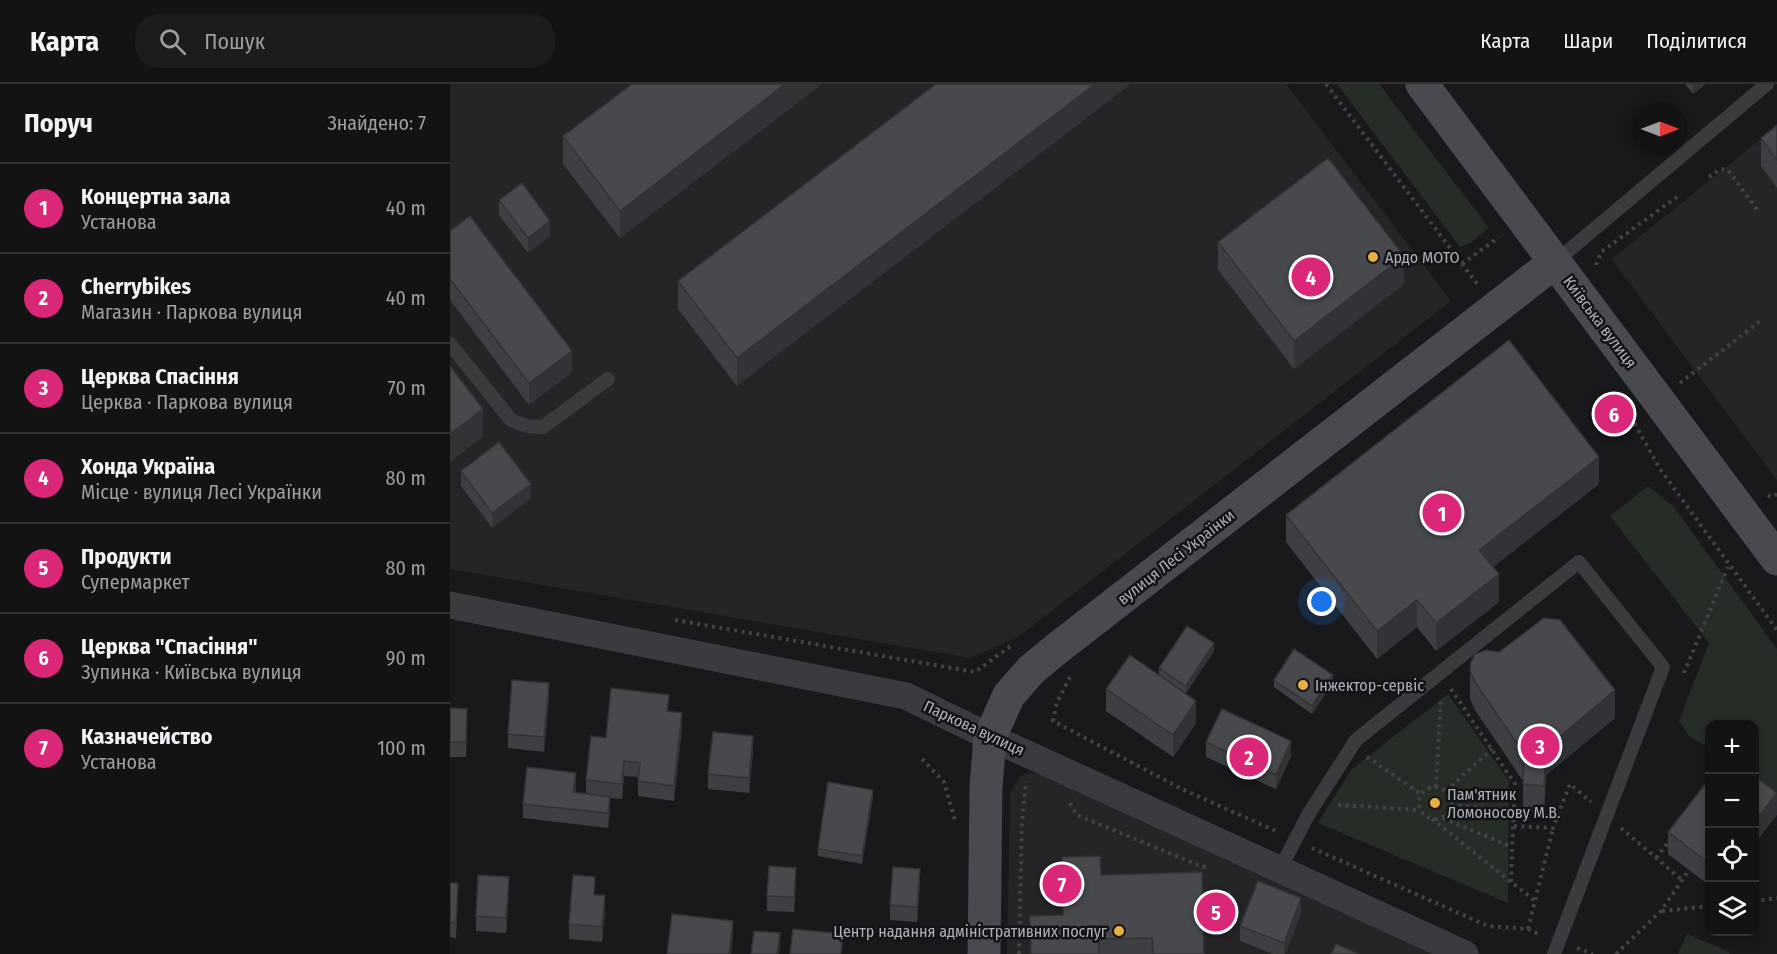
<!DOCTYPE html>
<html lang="uk">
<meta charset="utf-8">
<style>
:root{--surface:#131314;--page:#1c1c1d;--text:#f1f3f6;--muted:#9d9ea0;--line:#323234;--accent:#db2777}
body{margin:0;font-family:"Fira Sans Condensed",sans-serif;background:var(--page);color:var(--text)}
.controls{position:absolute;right:18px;bottom:18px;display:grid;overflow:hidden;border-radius:12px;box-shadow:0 3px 9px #0003}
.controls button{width:54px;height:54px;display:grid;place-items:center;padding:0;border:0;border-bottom:2px solid var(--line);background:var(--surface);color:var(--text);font:30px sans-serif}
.compass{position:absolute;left:1183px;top:18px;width:54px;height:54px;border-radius:50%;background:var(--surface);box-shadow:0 3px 9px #0003;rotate:90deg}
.you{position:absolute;left:872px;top:518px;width:21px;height:21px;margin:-15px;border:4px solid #fff;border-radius:50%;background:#1a73e8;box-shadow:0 0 0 9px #1a73e833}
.badge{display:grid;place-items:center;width:39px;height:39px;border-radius:50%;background:var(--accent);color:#fff;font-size:20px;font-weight:700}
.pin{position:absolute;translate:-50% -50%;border:3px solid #fff;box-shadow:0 2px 6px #0006}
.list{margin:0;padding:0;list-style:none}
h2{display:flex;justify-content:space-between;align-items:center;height:78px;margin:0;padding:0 24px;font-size:26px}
h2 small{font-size:20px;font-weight:400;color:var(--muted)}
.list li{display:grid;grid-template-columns:39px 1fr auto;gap:18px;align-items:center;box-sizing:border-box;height:90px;padding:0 24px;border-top:2px solid var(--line)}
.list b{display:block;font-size:22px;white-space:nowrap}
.list p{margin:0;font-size:20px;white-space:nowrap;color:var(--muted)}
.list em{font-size:20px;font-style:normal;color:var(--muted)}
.icon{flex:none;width:33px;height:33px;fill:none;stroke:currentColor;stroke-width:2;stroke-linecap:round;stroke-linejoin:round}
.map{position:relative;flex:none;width:1327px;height:870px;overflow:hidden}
header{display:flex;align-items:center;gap:36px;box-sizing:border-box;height:84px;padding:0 30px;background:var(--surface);border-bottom:2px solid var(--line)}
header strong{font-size:28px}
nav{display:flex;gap:33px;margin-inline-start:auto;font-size:21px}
.search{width:420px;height:54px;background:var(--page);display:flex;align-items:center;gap:15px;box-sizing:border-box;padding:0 21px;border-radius:24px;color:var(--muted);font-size:22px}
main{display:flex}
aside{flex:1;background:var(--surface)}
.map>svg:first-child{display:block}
.built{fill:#252528}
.green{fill:#252d26}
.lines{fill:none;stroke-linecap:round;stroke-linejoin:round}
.path{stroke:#404246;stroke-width:4;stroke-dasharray:3 4.5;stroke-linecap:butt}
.lane{stroke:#3a3b3f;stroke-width:14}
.street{stroke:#3a3b3f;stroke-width:27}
.secondary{stroke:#484a4f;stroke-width:33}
.wall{fill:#3e3f42}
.shaded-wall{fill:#323336}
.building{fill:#48494d;stroke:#323336;stroke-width:1.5}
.poi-dot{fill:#e9af42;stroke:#141416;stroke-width:2}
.labels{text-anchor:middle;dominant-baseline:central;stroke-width:5;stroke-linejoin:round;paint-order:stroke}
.poi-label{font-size:16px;fill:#acb0ba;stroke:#141416;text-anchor:start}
.street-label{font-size:16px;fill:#acb0ba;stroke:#141416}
</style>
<header>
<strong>Карта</strong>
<div class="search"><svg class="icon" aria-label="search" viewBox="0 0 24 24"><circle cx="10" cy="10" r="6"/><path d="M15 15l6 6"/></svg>Пошук</div>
<nav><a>Карта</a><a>Шари</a><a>Поділитися</a></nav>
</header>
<main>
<aside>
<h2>Поруч<small>Знайдено: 7</small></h2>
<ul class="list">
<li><span class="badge">1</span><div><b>Концертна зала</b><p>Установа</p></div><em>40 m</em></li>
<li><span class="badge">2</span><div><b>Сherrybikes</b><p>Магазин · Паркова вулиця</p></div><em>40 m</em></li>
<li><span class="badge">3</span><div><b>Церква Спасіння</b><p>Церква · Паркова вулиця</p></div><em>70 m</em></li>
<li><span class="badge">4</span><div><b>Хонда Україна</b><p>Місце · вулиця Лесі Українки</p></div><em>80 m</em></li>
<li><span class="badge">5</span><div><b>Продукти</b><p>Супермаркет</p></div><em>80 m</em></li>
<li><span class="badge">6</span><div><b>Церква &quot;Спасіння&quot;</b><p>Зупинка · Київська вулиця</p></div><em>90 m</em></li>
<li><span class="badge">7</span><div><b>Казначейство</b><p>Установа</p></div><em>100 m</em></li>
</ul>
</aside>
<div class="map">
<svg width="1327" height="870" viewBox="0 0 1327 870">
<rect width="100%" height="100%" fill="#19191b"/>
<g class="built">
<polygon points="0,0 836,0 1001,217 568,553 520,574 0,485"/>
<polygon points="1327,42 1327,396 1162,175"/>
<polygon points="585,688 985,870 557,870 560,710 570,692"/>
</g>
<g class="green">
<polygon points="887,0 929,0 1039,144 1020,159 1010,163"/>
<polygon points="1198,402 1223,422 1327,565 1327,710 1305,692 1304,640 1260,640 1259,664 1238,651 1229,637 1259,559 1160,432"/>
<polygon points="998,610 1059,697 1058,819 868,739 901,686"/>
<polygon points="1237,850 1280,868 1279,870 1228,870"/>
</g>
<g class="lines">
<g class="path">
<polyline points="876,0 1028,201"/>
<polyline points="1259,93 1270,85 1278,86 1308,127"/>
<polyline points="1012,180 1049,153"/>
<polyline points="1146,181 1151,168 1231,110"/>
<polyline points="1230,299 1313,235"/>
<polyline points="1181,333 1210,385 1327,546"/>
<polyline points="1318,411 1322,413 1327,410"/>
<polyline points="225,536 525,588 562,561"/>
<polyline points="1234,589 1278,483"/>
<polyline points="620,593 607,618 603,637 732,705 828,748"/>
<polyline points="1001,605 1065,700 1063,742 1103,744 1120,700 1141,718"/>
<polyline points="917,673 971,710"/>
<polyline points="472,675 494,698 505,737"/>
<circle cx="985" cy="719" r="16"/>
<polyline points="986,703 991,613"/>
<polyline points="996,707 1042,665"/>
<polyline points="620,719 627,731 753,783 756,782"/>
<polyline points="888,721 970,726"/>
<polyline points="1001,721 1064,727"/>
<polyline points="993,734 1062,763"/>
<polyline points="982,735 1085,817"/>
<polyline points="1171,744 1232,796"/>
<polyline points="862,764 1038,842 1078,845 1091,851"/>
<polyline points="1206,774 1220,756"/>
<polyline points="1061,798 1063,742"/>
<polyline points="1304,817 1327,814"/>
<polyline points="1212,827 1260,822"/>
<polyline points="1078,845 1103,744"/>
<polyline points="1127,864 1143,870"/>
<polyline points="569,870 572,738 576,697"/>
<polyline points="1166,870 1211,827 1239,786"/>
</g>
<g class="lane">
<polyline points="1105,178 1317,0"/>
<polyline points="0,260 61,336 77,342 93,343 158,295"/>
<polyline points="830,785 858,731 906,656 1129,478 1213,583 1104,870"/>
</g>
<polyline class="street" points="0,521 456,612 540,653 1015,870"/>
<g class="secondary">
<polyline points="972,0 1327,475"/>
<polyline points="534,870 536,703 540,653 559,611 582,585 609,563 1105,178"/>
</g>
</g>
<g class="wall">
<polygon points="182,0 372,0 170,154 113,80 113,52"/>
<polygon points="486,0 287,302 228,225 228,197"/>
<polygon points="1235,0 1256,0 1243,10"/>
<polygon points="1327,41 1327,104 1311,82 1311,54"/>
<polygon points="49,116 100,152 78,169 49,131"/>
<polygon points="0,147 122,288 79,321 0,216"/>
<polygon points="768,158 954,200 844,285 768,186"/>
<polygon points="11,387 81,414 42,444 11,402"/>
<polygon points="1149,400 1043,483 1049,518 986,567 967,543 927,575 836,458 836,431"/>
<polygon points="764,567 736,609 722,600 746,639 723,673 656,627 656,605 709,591 709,584"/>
<polygon points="1020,587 1165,634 1096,691 1094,730 1073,727 1073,697 1025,626 1020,615"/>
<polygon points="824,596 883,599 862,630 824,603"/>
<polygon points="99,614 94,668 58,664 58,650"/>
<polygon points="0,624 17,640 16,673 0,673"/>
<polygon points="219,627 232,644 224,717 188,712 188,693 174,692 172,715 160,714 160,727 158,744 73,734 73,720 126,704 125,709 136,710 136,696 156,654"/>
<polygon points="756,658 841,672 826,705 756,673"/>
<polygon points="303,667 299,709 258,705 258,690"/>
<polygon points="1260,694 1260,802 1218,770 1218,748"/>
<polygon points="423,713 412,780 368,772 368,765"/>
<polygon points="651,791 753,808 780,808 780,839 753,839 754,870 580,870 580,832 613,831"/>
<polygon points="0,799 8,814 6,854 0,853"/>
<polygon points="346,799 344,828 317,827 317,812"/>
<polygon points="470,800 467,838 440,836 440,821"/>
<polygon points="59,808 56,849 26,847 26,832"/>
<polygon points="145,811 155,826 152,858 119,855 119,840"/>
<polygon points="851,829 835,870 823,870 790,857 790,842"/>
</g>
<g class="shaded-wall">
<polygon points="335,0 372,0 170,154 170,127"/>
<polygon points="645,0 681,0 287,302 287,274"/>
<polygon points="1243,0 1256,0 1243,10"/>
<polygon points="100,137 100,152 78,169 78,154"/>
<polygon points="954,172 954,200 844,285 844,257"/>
<polygon points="122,267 122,288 79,321 79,299"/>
<polygon points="33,325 33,353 0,378 0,350"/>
<polygon points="1149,373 1149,400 1029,494 1029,466"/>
<polygon points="81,400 81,414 42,444 42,429"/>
<polygon points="1049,490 1049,518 986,567 986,539"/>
<polygon points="967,516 967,543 927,575 927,547"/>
<polygon points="764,559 764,567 736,609 736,602"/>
<polygon points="883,591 883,599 862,630 862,622"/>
<polygon points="99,599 99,614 94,668 94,653"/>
<polygon points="1165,606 1165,634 1096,691 1094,730 1096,664"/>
<polygon points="746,617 746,639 723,673 723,651"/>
<polygon points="232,629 232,644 224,717 224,702"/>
<polygon points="303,652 303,667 299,709 299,694"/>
<polygon points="841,657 841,672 826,705 826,691"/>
<polygon points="174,677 174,692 172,715 172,700"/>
<polygon points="126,689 126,704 123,723 123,708"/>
<polygon points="423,706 423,713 412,780 412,772"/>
<polygon points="1327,709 1327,731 1305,759 1305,737"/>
<polygon points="160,713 160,727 158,744 158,729"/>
<polygon points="470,785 470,800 467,838 467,823"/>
<polygon points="59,793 59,808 56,849 56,834"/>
<polygon points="155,811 155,826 152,858 152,843"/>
<polygon points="851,814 851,829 835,870 834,870 834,859"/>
<polygon points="283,837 283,852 281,870 279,870"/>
<polygon points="330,849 330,864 329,870 327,870"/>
</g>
<g class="building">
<polygon points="182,0 335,0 170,127 113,52"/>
<polygon points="486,0 645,0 287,274 228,197"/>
<polygon points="1327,41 1327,76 1311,54"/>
<polygon points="878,74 954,172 844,257 768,158"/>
<polygon points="72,99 100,137 78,154 49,116"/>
<polygon points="20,132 122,267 79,299 0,195 0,147"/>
<polygon points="1059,256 1149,373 1029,466 1049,490 986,539 967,516 927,547 836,431"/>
<polygon points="0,282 33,325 0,350"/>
<polygon points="49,358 81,400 42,429 11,387"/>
<polygon points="1094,534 1110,536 1165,606 1096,664 1094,702 1073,700 1074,670 1025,598 1020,587 1021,578 1025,570 1036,566 1049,568"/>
<polygon points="737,542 764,559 736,602 709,584"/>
<polygon points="844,565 883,591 862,622 824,596"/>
<polygon points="680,571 746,617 723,651 656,605"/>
<polygon points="62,596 99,599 94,653 58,650"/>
<polygon points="161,604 219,611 217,627 232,629 224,702 188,697 190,679 174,677 172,700 136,696 141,652 156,654"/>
<polygon points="0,624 17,625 16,658 0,658"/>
<polygon points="772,625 841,657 826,691 756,658"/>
<polygon points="263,648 303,652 299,694 258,690"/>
<polygon points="77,683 126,689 123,708 160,713 158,729 73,720"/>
<polygon points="1305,692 1327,709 1305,737"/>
<polygon points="1260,694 1260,780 1218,748"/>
<polygon points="378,698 423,706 412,772 368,765"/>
<polygon points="650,772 651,791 752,788 754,870 703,870 702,854 649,855 649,870 581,870 580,832 613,831 612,773"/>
<polygon points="319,782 346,784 344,813 317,812"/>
<polygon points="443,783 470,785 467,823 440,821"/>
<polygon points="28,791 59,793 56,834 26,832"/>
<polygon points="123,791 145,793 144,811 155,811 152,843 119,840"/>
<polygon points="808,797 851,814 834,859 790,842"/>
<polygon points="0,799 8,799 6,839 0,839"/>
<rect x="753" y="808" width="27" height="24"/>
<polygon points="222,830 283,837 279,870 217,870"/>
<polygon points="343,845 393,850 391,870 340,870"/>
<polygon points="304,847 330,849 327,870 301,870"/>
<polygon points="886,860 910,870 881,870"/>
</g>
<g class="poi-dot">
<circle cx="923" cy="173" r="6"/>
<circle cx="853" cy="601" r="6"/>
<circle cx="985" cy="719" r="6"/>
<circle cx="669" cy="847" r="6"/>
</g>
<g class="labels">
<g class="poi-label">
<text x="935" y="173">Ардо МОТО</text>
<text x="865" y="601">Інжектор-сервіс</text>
<text x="997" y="710">Пам'ятник<tspan x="997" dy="18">Ломоносову М.В.</tspan></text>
<text x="657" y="847" text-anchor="end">Центр надання адміністративних послуг</text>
</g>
<g class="street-label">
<text transform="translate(1150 238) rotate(53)">Київська вулиця</text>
<text transform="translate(726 473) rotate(-38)">вулиця Лесі Українки</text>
<text transform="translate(524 644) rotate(25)">Паркова вулиця</text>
</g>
</g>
</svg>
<div class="controls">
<button>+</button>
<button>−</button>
<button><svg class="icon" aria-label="locate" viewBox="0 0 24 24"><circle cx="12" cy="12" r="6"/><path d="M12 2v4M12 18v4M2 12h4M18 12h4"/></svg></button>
<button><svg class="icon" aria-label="layers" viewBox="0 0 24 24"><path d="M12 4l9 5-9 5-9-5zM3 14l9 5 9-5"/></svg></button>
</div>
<svg class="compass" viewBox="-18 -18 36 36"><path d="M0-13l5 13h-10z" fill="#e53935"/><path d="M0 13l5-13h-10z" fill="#9d9ea0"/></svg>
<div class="you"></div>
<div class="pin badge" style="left:992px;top:429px">1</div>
<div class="pin badge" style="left:799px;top:673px">2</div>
<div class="pin badge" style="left:1090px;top:662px">3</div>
<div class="pin badge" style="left:861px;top:193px">4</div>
<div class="pin badge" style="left:766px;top:828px">5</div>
<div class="pin badge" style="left:1164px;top:330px">6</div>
<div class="pin badge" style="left:612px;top:800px">7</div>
</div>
</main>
